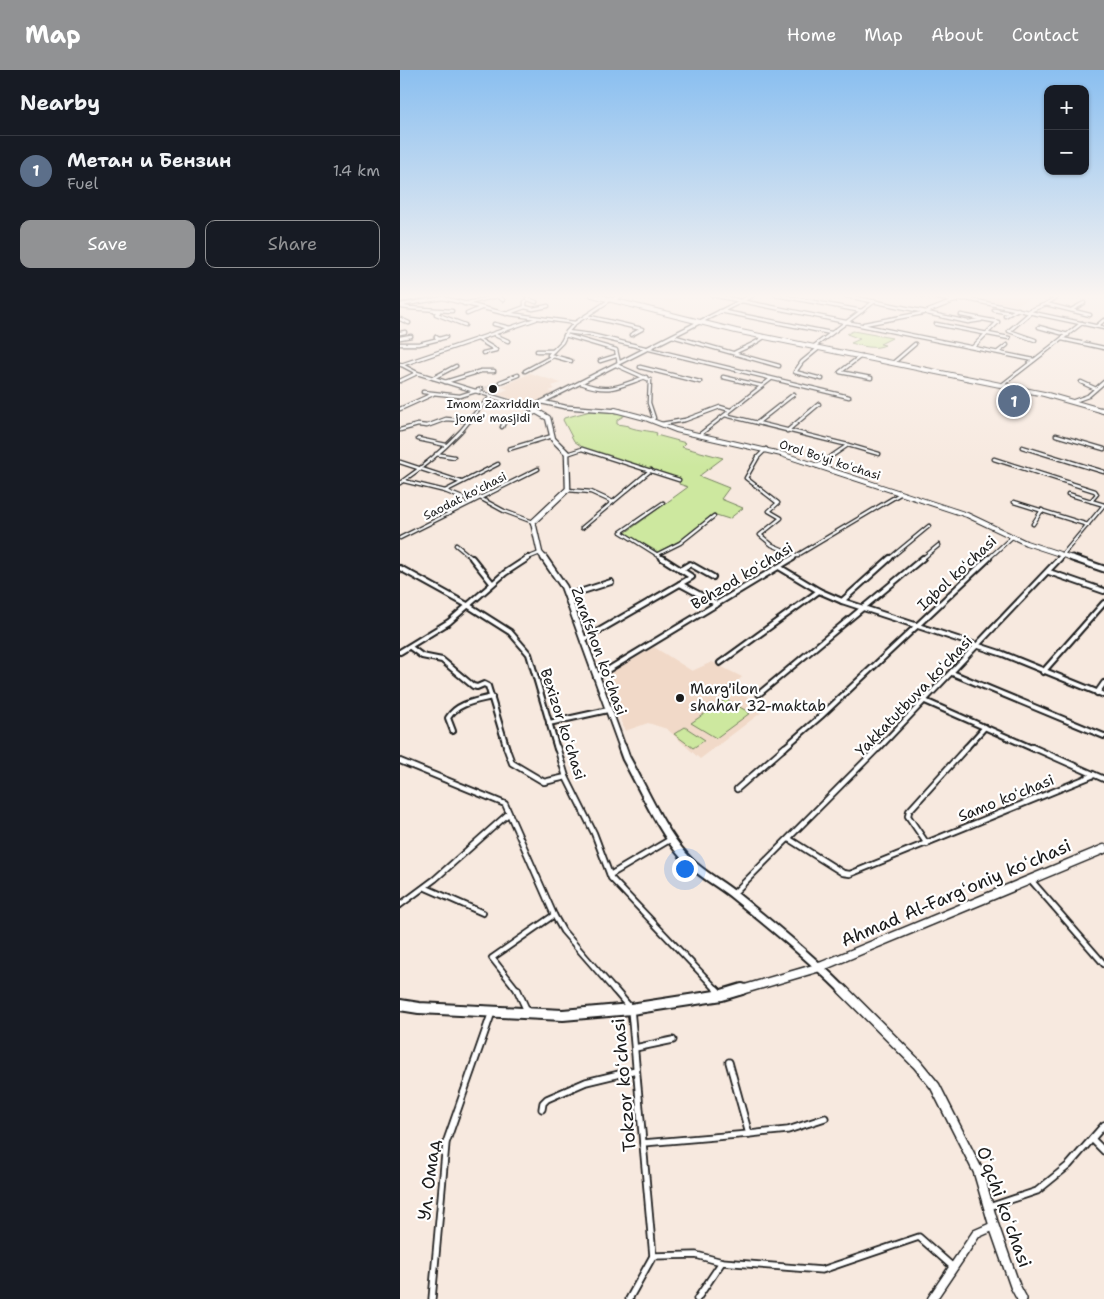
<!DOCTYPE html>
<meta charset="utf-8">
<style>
:root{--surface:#171b24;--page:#242831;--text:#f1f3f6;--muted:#9ea1a6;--line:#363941;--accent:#919294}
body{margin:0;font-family:"Shantell Sans",sans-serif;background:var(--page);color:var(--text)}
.controls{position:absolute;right:15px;top:15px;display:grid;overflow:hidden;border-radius:10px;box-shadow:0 1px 4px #0004}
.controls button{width:45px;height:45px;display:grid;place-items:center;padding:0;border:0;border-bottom:1px solid var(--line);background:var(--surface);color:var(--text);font:25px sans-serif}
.you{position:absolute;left:284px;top:798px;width:18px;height:18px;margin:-12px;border:4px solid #fff;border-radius:50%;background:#1a73e8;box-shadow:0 0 0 8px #1a73e833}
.badge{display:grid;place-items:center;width:32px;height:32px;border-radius:50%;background:var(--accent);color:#fff;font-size:16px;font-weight:700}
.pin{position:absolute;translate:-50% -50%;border:2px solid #fff;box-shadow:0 1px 5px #0006}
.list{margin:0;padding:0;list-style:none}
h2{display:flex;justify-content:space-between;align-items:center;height:65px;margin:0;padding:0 20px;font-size:21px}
h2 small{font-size:16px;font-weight:400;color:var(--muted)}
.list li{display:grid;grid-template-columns:32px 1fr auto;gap:15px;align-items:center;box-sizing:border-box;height:70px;padding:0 20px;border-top:1px solid var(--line)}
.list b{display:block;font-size:19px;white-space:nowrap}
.list p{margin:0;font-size:16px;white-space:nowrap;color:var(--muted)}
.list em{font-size:16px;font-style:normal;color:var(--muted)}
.actions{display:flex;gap:10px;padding:15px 20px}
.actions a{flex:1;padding:11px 0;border:1px solid var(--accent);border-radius:10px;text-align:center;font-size:18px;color:var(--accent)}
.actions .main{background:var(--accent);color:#fff}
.map{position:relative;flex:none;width:704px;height:1229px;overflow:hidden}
header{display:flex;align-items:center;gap:30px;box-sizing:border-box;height:70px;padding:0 25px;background:var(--accent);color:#fff}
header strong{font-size:24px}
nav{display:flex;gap:28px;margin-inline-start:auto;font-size:18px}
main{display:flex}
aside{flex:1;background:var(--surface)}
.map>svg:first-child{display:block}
.built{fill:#f1d9c8}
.green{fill:#cde89f;stroke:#74825e}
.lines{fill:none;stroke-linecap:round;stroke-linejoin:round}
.minor-tunnel{stroke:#d6cac2;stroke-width:2.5;stroke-dasharray:2.5 1;stroke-linecap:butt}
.minor-far3-casing{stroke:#1c1c1c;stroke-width:5}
.minor-far2-casing{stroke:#1c1c1c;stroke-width:8}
.minor-far1-casing{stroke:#1c1c1c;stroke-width:8}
.minor-casing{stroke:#1c1c1c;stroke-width:9}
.tertiary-far3-casing{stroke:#1c1c1c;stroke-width:5.5}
.tertiary-far2-casing{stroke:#1c1c1c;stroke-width:6}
.tertiary-far1-casing{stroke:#1c1c1c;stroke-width:9}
.tertiary-casing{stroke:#1c1c1c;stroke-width:11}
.secondary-far4-casing{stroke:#1c1c1c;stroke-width:5.5}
.secondary-far3-casing{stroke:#1c1c1c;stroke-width:7}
.secondary-far2-casing{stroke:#1c1c1c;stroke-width:9}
.secondary-far1-casing{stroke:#1c1c1c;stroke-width:11}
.secondary-casing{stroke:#1c1c1c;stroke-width:12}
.primary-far3-casing{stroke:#1c1c1c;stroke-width:6}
.primary-far2-casing{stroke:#1c1c1c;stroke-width:7}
.primary-far1-casing{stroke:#1c1c1c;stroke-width:11}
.primary-casing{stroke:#1c1c1c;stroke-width:14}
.minor-far3{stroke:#fff;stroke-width:2.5}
.minor-far2{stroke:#fff;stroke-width:4}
.minor-far1{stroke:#fff;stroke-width:4.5}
.minor{stroke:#fff;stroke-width:5.5}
.tertiary-far3{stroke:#fff;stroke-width:3}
.tertiary-far2{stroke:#fff;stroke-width:4}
.tertiary-far1{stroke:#fff;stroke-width:5}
.tertiary{stroke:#fff;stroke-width:8}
.secondary-far4{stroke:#fff;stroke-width:3}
.secondary-far3{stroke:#fff;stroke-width:4.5}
.secondary-far2{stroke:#fff;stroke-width:5.5}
.secondary-far1{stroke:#fff;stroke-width:7}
.secondary{stroke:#fff;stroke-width:9}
.primary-far3{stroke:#fff;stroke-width:4}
.primary-far2{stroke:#fff;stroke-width:4.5}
.primary-far1{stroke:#fff;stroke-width:8}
.primary{stroke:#fff;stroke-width:10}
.poi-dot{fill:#1c1c1c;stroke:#fff;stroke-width:2}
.labels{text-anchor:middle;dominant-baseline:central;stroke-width:4.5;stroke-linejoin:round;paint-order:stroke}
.far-poi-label{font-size:12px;fill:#1c1c1c;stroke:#fff}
.far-street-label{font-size:12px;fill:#1c1c1c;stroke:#fff}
.street-label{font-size:15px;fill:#1c1c1c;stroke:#fff}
.poi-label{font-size:15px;fill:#1c1c1c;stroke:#fff;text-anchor:start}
.near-street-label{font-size:18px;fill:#1c1c1c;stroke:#fff}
</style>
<header>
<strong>Map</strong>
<nav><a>Home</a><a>Map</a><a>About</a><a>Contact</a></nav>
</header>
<main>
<aside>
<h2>Nearby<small></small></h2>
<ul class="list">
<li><span class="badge" style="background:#5c6f8a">1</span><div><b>Метан и Бензин</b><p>Fuel</p></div><em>1.4 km</em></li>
</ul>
<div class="actions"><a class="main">Save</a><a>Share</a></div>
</aside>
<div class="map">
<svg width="704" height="1229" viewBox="0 0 704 1229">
<rect width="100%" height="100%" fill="#f7e9df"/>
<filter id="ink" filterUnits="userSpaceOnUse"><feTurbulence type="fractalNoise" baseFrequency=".02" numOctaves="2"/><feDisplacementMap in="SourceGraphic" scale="10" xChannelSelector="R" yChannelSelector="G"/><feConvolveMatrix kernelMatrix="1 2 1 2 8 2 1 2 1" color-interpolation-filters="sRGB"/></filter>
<g filter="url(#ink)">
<g class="built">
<polygon points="230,225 289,225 294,226 289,228 284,227 270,233 258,230 253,231 242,226 238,227"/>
<polygon points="628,225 625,227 629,229 616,235 566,226"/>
<polygon points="130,303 161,313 152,316 155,319 149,321 154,323 130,335 97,324 108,319 102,317"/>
<polygon points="254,577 292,601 312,592 342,607 330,618 367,638 300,689 267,659 248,653 225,661 204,607"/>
</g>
<g class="green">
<path d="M453 261 492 268 480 274 485 275C475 280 462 276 451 273L460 269 447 264Z"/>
<path d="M198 339 227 344 217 350V354L229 356V357C240 361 247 360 257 363L256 365 286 373 282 377 323 388 299 406 329 418 321 429 343 438 329 449 313 444 281 470 258 482 225 463 288 417 279 414 280 411 185 379 174 371 163 350 164 348Z"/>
<polygon points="326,629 350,643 316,668 291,653"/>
<polygon points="285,657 305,670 293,678 274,664"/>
</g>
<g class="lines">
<polyline class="minor-tunnel" points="82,319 100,312"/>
<g class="minor-far3-casing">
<g id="minor-far3">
<polyline points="312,225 634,290"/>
<polyline points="376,225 462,241"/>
<polyline points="442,225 526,242 559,229 567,229 704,258"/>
<polyline points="519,225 556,231"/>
<polyline points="678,225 682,225"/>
<polyline points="128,229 136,232"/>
<polyline points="210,230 224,225"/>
<polyline points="64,234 97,226 103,230"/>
<polyline points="646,234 690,245"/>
<polyline points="0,235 43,228 103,243 175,253"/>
<polyline points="4,235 2,237 9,238 52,241"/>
<polyline points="125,237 133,239 148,236"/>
<polyline points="594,240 610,243"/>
<polyline points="671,240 684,233"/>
<polyline points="35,241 39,242 36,244 65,255"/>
<polyline points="320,241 431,263"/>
<polyline points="629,241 646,234 660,225"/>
<polyline points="631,242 609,261 635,270"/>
<polyline points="527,243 568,252 581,250"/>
<polyline points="67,244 81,238"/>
<polyline points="106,244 125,237 125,232 129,228 125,225"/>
<polyline points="561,245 598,252 573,277"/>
<polyline points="186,246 242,259 231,265"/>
<polyline points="605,246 618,239"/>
<polyline points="0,249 9,253"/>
<polyline points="94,254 110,258"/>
<polyline points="464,254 523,243"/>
<polyline points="536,254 609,268"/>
<polyline points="697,256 704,250"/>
<polyline points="639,257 668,265"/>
<polyline points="167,262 191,265 449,327"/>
<polyline points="0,263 5,262"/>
<polyline points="95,265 108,271"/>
<polyline points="165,265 216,280 219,293"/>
<polyline points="272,266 379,296"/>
<polyline points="0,268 11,266"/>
<polyline points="39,269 46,267"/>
<polyline points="78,269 96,280 83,283"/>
<polyline points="662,269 704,278"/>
<polyline points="0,274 19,274 39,269 36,267"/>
<polyline points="413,277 475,231"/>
<polyline points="419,278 402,292 395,302 422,309"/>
<polyline points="137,281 153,281"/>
<polyline points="598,282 607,275"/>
<path d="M334 283C345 277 354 275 364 267"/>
<polyline points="153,286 171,291"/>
<polyline points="461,286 440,302 471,308"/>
<polyline points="200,291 216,286"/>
<polyline points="493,293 515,274"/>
<polyline points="0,294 17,303 130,338"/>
<polyline points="1,295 136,249"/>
<polyline points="216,295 250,310 249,333 254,348 251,350"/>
<polyline points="240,297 300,312"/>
<polyline points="125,301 153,286 149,285 162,272 167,262 175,253 207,232"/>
<polyline points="323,307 362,316"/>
<polyline points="33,308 56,296"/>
<polyline points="0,311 17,303"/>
<polyline points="45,312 81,301 94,301"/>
<polyline points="100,312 118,305"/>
<polyline points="681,312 696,319"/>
<path d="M181 313C209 324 219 316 246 307"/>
<polyline points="602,315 682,253"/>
<polyline points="23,322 60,326 82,319"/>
<polyline points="674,331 688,326 704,312"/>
<polyline points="0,339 33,324"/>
<polyline points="325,345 448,375 417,396"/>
<polyline points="357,353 394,324"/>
<polyline points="261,354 285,350 320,337 330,340"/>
<polyline points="102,357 106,349 122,348 137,342"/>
<polyline points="0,360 18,355 27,356 46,349 70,351"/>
<polyline points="387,361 419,334"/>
<polyline points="299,365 371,309"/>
<polyline points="656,365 704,379"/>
<polyline points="18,369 46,375"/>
<polyline points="448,375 479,384"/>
<polyline points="622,377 704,402"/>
<polyline points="109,379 152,366"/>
<polyline points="366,379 358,387 346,408 378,433 369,441 381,448 360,465 372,475 398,486"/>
<polyline points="36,384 54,387"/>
<polyline points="167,384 182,379 279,410"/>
<polyline points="594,389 695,421 697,424 691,431"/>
<polyline points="0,392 61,412"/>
<polyline points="4,411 45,421 72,432"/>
<path d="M0 413C22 398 42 381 60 362 71 350 78 336 92 327"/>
<polyline points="168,420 191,422 213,432"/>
<polyline points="45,421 98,394"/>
<polyline points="668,424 704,435"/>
<polyline points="80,428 104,441 133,452"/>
<polyline points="614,432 688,455"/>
<polyline points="263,433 221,462 264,489"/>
<polyline points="633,454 642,440"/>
<polyline points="182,458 251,400"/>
<polyline points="0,468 138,399"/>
<polyline points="56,475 73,489"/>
<polyline points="256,485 280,473 314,446"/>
<polyline points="125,489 140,483"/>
<polyline points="391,489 500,424"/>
<polyline points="489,489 529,456"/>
<polyline points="522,489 539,475"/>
<polyline points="588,489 612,467"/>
<polyline points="659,489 704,435"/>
</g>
</g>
<g class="minor-far2-casing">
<g id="minor-far2">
<polyline points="72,488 92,513"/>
<polyline points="379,497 419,521 442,531 603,584 704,625"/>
<polyline points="0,498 69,536 110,562 129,584 157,679"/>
<polyline points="280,500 290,494 313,507"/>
<polyline points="649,502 704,521"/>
<polyline points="280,514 317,534"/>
<polyline points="167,526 211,512"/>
<polyline points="442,531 490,488"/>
<polyline points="183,570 292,507 262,488"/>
<polyline points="10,577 22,586 42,590 73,616 77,617 84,614 88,616 107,679"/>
<polyline points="0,582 49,552 105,503 128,488"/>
<polyline points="320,593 419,521"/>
<polyline points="643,602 704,533"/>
<polyline points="552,603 704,666"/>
<polyline points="196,607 393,488"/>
<polyline points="697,623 704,613"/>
<polyline points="359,624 523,488"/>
<polyline points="525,631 634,679"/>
<polyline points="149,653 208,640"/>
<path d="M53 661 48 648C57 633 76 631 92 627"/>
<polyline points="383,679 421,646 589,488"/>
<polyline points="478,679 660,488"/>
<polyline points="565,679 585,657"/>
</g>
</g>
<g class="minor-far1-casing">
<g id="minor-far1">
<polyline points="106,677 112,693 144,712 166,707"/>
<polyline points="157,677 166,707 194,763 211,808 318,921"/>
<polyline points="632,677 704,709"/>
<polyline points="0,691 105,734 154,845 163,861 215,921"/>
<polyline points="337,719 385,677"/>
<polyline points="389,769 443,803 450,804 694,705"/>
<polyline points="527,774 508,746 509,741 567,677"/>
<polyline points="210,805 271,769"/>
<polyline points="630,809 704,894"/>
<polyline points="26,818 83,843"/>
<polyline points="333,824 479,677"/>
<polyline points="0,835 35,809 108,744"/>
<polyline points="118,921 92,888 154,845"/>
</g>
</g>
<g class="minor-casing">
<g id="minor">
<polyline points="117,919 128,943"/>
<polyline points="214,919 231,939 253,1186 229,1229"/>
<polyline points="316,919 320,923"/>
<polyline points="235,978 273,970"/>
<polyline points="329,992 349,1064 388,1060 425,1048"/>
<polyline points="142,1039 143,1033 147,1029 186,1012 236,1000"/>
<polyline points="692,1069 704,1081"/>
<polyline points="243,1073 349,1064"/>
<polyline points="589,1137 637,1121 669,1095 704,1055"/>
<polyline points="253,1186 296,1185 322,1192 297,1229"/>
<polyline points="322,1192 422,1200 519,1167 553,1197"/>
<polyline points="32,1229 46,1073 92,942"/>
</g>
</g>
<g class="tertiary-far3-casing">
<polyline id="tertiary-far3" points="142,332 165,337 220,341"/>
</g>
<g class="tertiary-far2-casing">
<polyline id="tertiary-far2" points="215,340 245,348 276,360 381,384 567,445 626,473 675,489"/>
</g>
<g class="tertiary-far1-casing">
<polyline id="tertiary-far1" points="672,488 704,499"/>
</g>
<g class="tertiary-casing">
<polyline id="tertiary" points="532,1229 576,1164 594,1156"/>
</g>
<g class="secondary-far4-casing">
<g id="secondary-far4">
<polyline points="130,338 136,341"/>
<polyline points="130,338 353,225"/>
</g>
</g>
<g class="secondary-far3-casing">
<polyline id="secondary-far3" points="134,340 148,348 153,369 167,383 168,419 133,452 140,483 145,489"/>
</g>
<g class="secondary-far2-casing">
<polyline id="secondary-far2" points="144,488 164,517 223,679"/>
</g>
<g class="secondary-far1-casing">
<path id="secondary-far1" d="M222 677 226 688C244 720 260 759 284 786 298 803 318 812 335 826 372 856 410 887 444 921"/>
</g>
<g class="secondary-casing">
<polyline id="secondary" points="442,919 517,994 535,1016 578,1101 594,1156 615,1216 622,1229"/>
</g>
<g class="primary-far3-casing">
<g id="primary-far3">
<polyline points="192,225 336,261 644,324 704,341"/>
<polyline points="0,230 27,225"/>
</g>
</g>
<g class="primary-far2-casing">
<polyline id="primary-far2" points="701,340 704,341"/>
</g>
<g class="primary-far1-casing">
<polyline id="primary-far1" points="338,921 420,897 704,779"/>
</g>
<g class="primary-casing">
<polyline id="primary" points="0,935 19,938 163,945 231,939 322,925 342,919"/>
</g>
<use href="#minor-far3" class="minor-far3"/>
<use href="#minor-far2" class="minor-far2"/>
<use href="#minor-far1" class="minor-far1"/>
<use href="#minor" class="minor"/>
<use href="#tertiary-far3" class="tertiary-far3"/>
<use href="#tertiary-far2" class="tertiary-far2"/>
<use href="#tertiary-far1" class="tertiary-far1"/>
<use href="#tertiary" class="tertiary"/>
<use href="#secondary-far4" class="secondary-far4"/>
<use href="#secondary-far3" class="secondary-far3"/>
<use href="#secondary-far2" class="secondary-far2"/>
<use href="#secondary-far1" class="secondary-far1"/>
<use href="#secondary" class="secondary"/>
<use href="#primary-far3" class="primary-far3"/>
<use href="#primary-far2" class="primary-far2"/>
<use href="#primary-far1" class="primary-far1"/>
<use href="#primary" class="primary"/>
</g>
</g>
<linearGradient id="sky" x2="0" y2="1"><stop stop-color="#8abff0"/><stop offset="0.57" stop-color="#fbf5f1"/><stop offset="1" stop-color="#fbf5f1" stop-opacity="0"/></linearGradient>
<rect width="704" height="397" fill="url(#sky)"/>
<g class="poi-dot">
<circle cx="93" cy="319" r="5"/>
<circle cx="280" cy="628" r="5"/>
</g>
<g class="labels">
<g class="far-poi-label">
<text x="93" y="334">Imom Zaxriddin<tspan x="93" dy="14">jome' masjidi</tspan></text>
</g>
<g class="far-street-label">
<text transform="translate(430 390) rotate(18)">Orol Boʻyi koʻchasi</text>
<text transform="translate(65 426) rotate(-27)">Saodat koʻchasi</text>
</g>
<g class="street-label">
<text transform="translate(557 503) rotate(-43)">Iqbol koʻchasi</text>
<text transform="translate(342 506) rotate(-31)">Behzod koʻchasi</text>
<text transform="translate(199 581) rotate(70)">Zarafshon koʻchasi</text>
<text transform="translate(514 626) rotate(-46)">Yakkatutbuva koʻchasi</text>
<text transform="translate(163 654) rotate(72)">Bexizor koʻchasi</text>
<text transform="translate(606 728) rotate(-22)">Samo koʻchasi</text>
</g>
<g class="poi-label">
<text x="290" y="619">Marg'ilon<tspan x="290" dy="17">shahar 32-maktab</tspan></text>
</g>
<g class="near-street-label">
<text transform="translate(556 823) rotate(-23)">Ahmad Al-Fargʻoniy koʻchasi</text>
<text transform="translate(224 1015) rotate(-95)">Tokzor koʻchasi</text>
<text transform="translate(29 1110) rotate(-83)">Ул. Омад</text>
<text transform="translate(604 1137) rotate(70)">Oʻqchi koʻchasi</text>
</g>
</g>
</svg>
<div class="controls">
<button>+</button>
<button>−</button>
</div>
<div class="you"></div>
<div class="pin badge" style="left:614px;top:331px;background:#5c6f8a">1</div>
</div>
</main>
